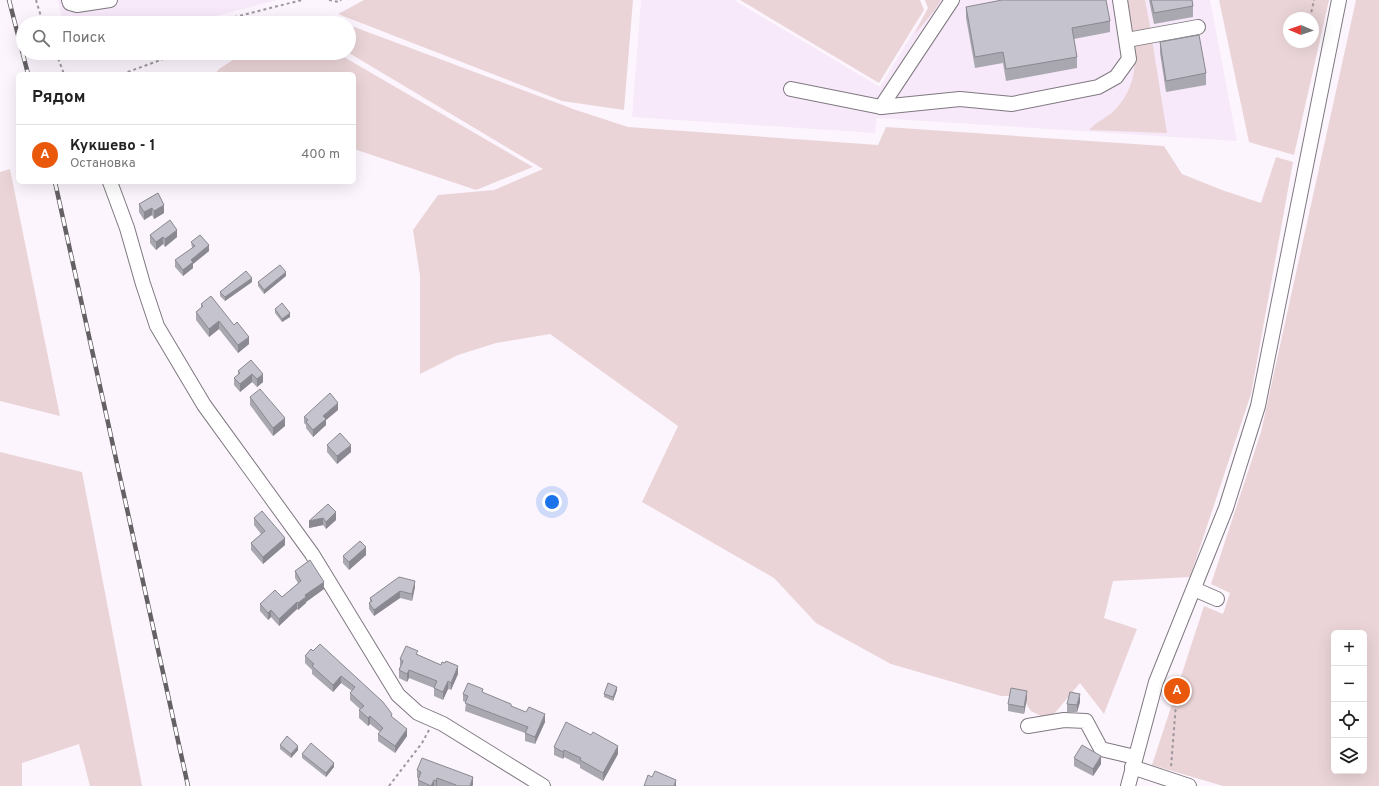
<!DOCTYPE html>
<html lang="ru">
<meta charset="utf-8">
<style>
:root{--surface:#fff;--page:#f6f6f6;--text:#222;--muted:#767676;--line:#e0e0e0;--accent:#ea580c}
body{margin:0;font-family:Overpass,sans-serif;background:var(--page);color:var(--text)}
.controls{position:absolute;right:12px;bottom:12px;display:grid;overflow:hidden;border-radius:6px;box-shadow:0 4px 16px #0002}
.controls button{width:36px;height:36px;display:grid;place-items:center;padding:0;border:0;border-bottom:1px solid var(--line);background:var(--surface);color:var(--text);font:20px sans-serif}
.compass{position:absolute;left:1283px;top:12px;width:36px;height:36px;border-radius:50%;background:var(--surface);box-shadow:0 4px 16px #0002;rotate:272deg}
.you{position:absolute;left:552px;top:502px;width:14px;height:14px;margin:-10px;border:3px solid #fff;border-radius:50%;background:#1a73e8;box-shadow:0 0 0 6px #1a73e833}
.badge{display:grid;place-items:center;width:26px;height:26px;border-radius:50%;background:var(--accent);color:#fff;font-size:13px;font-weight:700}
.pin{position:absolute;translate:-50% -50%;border:2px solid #fff;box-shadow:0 1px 4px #0006}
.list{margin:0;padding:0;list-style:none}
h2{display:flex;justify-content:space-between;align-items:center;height:52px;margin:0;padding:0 16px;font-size:17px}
h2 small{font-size:13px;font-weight:400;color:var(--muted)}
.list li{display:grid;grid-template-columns:26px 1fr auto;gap:12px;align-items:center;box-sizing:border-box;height:60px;padding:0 16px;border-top:1px solid var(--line)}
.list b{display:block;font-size:15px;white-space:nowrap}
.list p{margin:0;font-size:13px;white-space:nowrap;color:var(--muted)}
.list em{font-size:13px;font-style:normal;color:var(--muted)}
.icon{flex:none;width:22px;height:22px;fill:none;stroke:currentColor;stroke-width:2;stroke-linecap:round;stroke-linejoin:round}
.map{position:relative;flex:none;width:1379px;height:786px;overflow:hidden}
.search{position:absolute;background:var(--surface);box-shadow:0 4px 16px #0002;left:16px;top:16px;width:340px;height:44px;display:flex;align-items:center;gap:10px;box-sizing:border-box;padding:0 14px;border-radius:22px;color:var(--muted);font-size:15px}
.panel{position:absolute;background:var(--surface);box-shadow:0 4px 16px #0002;left:16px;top:72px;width:340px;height:112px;border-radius:6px}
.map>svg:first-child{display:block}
.built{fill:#f7e9f9}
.green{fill:#ead4d7;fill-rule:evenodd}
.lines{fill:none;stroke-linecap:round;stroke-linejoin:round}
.minor-casing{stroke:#7f7880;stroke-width:16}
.path{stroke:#9e989e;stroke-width:2;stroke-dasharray:3 3;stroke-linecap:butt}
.minor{stroke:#fff;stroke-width:14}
.rail-casing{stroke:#646064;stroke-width:4.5}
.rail{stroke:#fff;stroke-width:3;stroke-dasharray:9;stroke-linecap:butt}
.wall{fill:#a9a8b0}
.shaded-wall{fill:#8a8890}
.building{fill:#c5c3cd;stroke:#8a8890}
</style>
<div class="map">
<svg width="1379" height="786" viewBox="0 0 1379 786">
<rect width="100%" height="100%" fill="#fdf5fe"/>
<g class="built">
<polygon points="58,0 277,0 188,23 63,23"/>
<polygon points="641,0 734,0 880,87 928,8 925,0 1210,0 1237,141 877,118 875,133 632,117"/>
</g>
<g class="green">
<polygon points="364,0 633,0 624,110 562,101 338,14"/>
<polygon points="740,0 920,0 924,10 879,83"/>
<polygon points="925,0 941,0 935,10 914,35 928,8"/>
<polygon points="1126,0 1145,0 1151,32 1132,35"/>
<path d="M1219 0H1329L1294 155 1249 142ZM1289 18H1313V42H1289Z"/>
<path d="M1356 0H1379V786H1223L1152 765 1204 606 1223 614 1230 593 1211 584 1261 432ZM1334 633H1364V771H1334Z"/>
<polygon points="349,25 576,110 628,127 878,145 886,127 1164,146 1182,174 1222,190 1261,203 1276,157 1293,162 1251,394 1190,577 1113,581 1104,618 1137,629 1104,714 1080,683 1049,720 1031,711 1021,696 1001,696 891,664 816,623 774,578 642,502 678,426 550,334 496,343 458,355 420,374 420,276 413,230 438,195 494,190 543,169 349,53"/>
<path d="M1152 40 1167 133 1089 130C1096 122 1106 118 1114 111 1134 90 1136 70 1135 43Z"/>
<polygon points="244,53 337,53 533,167 476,190 354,149 354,74 215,74 219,69"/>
<polygon points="10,169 60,416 0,401 0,172"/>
<polygon points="0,452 82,472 142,786 90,786 79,744 22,763 22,786 0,786"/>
</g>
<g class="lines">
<g class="minor-casing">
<g id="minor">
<polyline points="69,0 70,3 77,5 110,0"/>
<polyline points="1127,40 1198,27"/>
<polyline points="791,89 881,107 952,0"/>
<polyline points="881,107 960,99 1012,104 1098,87 1116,77 1129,59 1120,0"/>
<polyline points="110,182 127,228 143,284 157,326 204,405 312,554 398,695 418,713 443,724 543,786"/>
<polyline points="1194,589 1217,599"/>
<polyline points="1028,726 1064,720 1086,721 1101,749 1135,757"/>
<polyline points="1132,767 1189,786"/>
<polyline points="1128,786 1156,682 1226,508 1258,406 1339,0"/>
</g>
</g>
<g class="path">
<polyline points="36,0 43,23"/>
<polyline points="329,0 339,2 341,0"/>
<polyline points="1310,18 1314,0"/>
<polyline points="211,23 302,0"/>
<polyline points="56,53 64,74"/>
<polyline points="122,74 180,53"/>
<polyline points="1166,687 1177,691 1171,767"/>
<polyline points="389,786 422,743 429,730"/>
</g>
<use href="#minor" class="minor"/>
<g class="rail-casing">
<g id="rail">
<polyline points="9,0 28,74"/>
<polyline points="55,182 188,786"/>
</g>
</g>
<use href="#rail" class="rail"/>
</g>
<g class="wall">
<polygon points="1149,0 1192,0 1193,6 1193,17 1154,24"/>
<polygon points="966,7 1110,21 1110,32 1074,39 1077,57 1077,68 1006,81 1003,63 975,68 966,18"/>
<polygon points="1160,42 1206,73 1206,85 1166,92 1160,53"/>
<polygon points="158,193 164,213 154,219 152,215 144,220 139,212 139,204"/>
<polygon points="150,235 177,237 165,247 163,244 156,250 150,243"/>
<polygon points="191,242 209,251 193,264 193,268 183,276 175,267 175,260 192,248"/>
<polygon points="286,276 264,294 258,286 258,282"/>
<polygon points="252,282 225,301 220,296 220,292"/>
<polygon points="201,304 249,344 238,353 219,329 209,337 196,320 196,312 201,308"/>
<polygon points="275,309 290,317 282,322 275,313"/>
<polygon points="251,360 263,382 257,387 252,382 240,392 234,385 234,378 238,375 238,371"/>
<polygon points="250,397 285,426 273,436 250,405"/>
<polygon points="338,410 326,420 326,425 313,437 306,428 306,425 304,423 304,417"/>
<polygon points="327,445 351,452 337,464 327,452"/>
<polygon points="328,504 336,520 326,529 323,525 309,528"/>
<polygon points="254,518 285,545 263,564 251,550 251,543 261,534 254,525"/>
<polygon points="366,555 349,570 343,563 343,556"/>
<polygon points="295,571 324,589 306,602 306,603 298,610 297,609 279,626 271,617 268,620 260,611 260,604 282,597 298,583 295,578"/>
<polygon points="415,587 412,601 400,598 374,616 369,609 369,603 370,602 370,598"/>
<polygon points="311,649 392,717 407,736 395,753 378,741 378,734 380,732 370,724 368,726 359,718 359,710 360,709 350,700 350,693 352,691 341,683 333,692 312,674 312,670 305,663 305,656"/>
<polygon points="418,655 458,674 451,690 448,689 443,700 434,696 434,688 409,678 407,682 399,678 399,670 400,666 400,659"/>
<polygon points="617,690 613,701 604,697 604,694"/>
<polygon points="483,693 545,722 535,744 525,741 525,733 465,711 466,702 463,701 463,694"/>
<polygon points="1027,698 1024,714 1008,711 1008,704"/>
<polygon points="1080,702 1077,712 1067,712 1067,704"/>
<polygon points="280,745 298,750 291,758 280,749"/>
<polygon points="554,747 618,754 603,781 580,768 580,765 564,757 563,759 554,755"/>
<polygon points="302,754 334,767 326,777 302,758"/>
<polygon points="1074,758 1101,764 1093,776 1074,766"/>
<polygon points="417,770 473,785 472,786 418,786 418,780 419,778 417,778"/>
</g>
<g class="shaded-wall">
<polygon points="164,205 164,213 154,219 154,211"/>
<polygon points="152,208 152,215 144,220 144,212"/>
<polygon points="177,230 177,237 165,247 165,239"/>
<polygon points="163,237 163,244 156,250 156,242"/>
<polygon points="209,245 209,251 193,264 193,268 183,276 183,270 191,260"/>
<polygon points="286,272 286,276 264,294 264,290"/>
<polygon points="252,278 252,282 225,301 225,297"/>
<polygon points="290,313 290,317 282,322 282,319"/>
<polygon points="219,321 219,329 209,337 209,329"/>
<polygon points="249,337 249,344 238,353 238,345"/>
<polygon points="252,374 252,382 240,392 240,384"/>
<polygon points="263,374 263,382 257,387 257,379"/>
<polygon points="338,403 338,410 326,420 326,425 313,437 313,430 323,416"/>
<polygon points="285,418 285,426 273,436 273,428"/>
<polygon points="351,445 351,452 337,464 337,456"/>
<polygon points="336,512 336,520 326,529 326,522"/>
<polygon points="323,518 323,525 309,528 309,521"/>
<polygon points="285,538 285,545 263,564 263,557"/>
<polygon points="366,547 366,555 349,570 349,562"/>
<polygon points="415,581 415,587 412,601 412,594"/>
<polygon points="324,582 324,589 306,602 306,603 298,610 298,603 305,595"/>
<polygon points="400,591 400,598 374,616 374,610"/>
<polygon points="297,602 297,609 279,626 279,619"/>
<polygon points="271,610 271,617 268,620 268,613"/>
<polygon points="458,666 458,674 451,690 451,683"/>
<polygon points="409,670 409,678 407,682 407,674"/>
<polygon points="341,676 341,683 333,692 333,685"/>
<polygon points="448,681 448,689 443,700 443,692"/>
<polygon points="617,687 617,690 613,701 613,697"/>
<polygon points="1027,691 1027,698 1024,714 1024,707"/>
<polygon points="1080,694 1080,702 1077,712 1077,705"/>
<polygon points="545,714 545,722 535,744 535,737"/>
<polygon points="370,716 370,724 368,726 368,718"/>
<polygon points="407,729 407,736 395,753 395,746"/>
<polygon points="298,746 298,750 291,758 291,754"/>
<polygon points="618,746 618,754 603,781 603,773"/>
<polygon points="564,750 564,757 563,759 563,752"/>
<polygon points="1101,756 1101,764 1093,776 1093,769"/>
<polygon points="334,763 334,767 326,777 326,773"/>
<polygon points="473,777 473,785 472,786 470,786"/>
<polygon points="437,778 437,786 436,786 436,781"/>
<polygon points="434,780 434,786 431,786"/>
<polygon points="676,780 676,786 674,786"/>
</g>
<g class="building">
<polygon points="1002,0 1106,0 1110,21 1072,28 1077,57 1006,69 1003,52 975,57 966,7"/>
<polygon points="1151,0 1192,0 1193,6 1154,13"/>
<polygon points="1199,35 1206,73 1166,81 1160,42"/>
<polygon points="158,193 164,205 154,211 152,208 144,212 139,204"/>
<polygon points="170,220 177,230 165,239 163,237 156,242 150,235"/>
<polygon points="200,235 209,245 191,260 193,262 183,270 175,260 195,246 191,242"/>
<polygon points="280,265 286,272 264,290 258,282"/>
<polygon points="246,271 252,278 225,297 220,292"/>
<polygon points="211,296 234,325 237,322 249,337 238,345 219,321 209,329 196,312 203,306 201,304"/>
<polygon points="282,303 290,313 282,319 275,309"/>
<polygon points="251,360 263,374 257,379 252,374 240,384 234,378 240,373 238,371"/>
<polygon points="260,389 285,418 273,428 250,397"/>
<polygon points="330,393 338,403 323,416 326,419 313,430 306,422 308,420 304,417"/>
<polygon points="340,433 351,445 337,456 327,445"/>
<polygon points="328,504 336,512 326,522 323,518 309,521"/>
<polygon points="262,511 285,538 263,557 251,543 265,531 254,518"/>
<polygon points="360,541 366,547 349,562 343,556"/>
<polygon points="310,560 324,582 305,595 306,597 298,603 297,602 279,619 271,610 268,613 260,604 275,590 282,597 301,581 295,571"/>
<polygon points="399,577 415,581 412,594 400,591 374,610 369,603 372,601 370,598"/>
<polygon points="320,644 383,702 392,714 391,716 407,729 395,746 378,734 383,728 370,716 368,718 359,710 364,706 350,693 355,687 341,676 333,685 312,666 314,664 305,656 311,649 313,651"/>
<polygon points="406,646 418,651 416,654 441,665 442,662 445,663 446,661 458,666 451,683 448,681 443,692 434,688 437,681 409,670 407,674 399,670 403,661 400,659"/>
<polygon points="468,683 483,689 482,692 511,704 511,706 526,712 529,707 545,714 535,737 525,733 528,727 465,703 468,696 463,694"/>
<polygon points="608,683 617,687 613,697 604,694"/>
<polygon points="1011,688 1027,691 1024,707 1008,704"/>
<polygon points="1070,692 1080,694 1077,705 1067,704"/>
<polygon points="566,722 591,735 593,732 618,746 603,773 580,760 581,758 564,750 563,752 554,747"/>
<polygon points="287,736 298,746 291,754 280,745"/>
<polygon points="311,743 334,763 326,773 302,754"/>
<polygon points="1082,745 1101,756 1093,769 1074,758"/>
<polygon points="422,758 473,777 470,786 456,786 456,785 437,778 436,781 434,780 431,786 418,780 421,772 417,770"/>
<polygon points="655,771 676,780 674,786 644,786 648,775 652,777"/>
</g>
</svg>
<div class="controls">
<button>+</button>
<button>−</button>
<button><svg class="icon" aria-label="locate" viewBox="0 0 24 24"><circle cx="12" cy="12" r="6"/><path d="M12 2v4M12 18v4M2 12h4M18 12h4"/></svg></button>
<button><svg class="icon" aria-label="layers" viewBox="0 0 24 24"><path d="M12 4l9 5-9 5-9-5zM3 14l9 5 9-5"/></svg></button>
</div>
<svg class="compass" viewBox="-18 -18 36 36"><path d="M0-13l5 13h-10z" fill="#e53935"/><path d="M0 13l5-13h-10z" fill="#767676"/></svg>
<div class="you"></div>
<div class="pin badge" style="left:1177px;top:691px">A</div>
<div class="search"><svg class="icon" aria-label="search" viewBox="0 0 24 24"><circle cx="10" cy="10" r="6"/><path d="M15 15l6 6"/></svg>Поиск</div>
<section class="panel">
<h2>Рядом<small></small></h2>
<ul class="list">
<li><span class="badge">A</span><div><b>Кукшево - 1</b><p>Остановка</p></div><em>400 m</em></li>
</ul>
</section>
</div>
